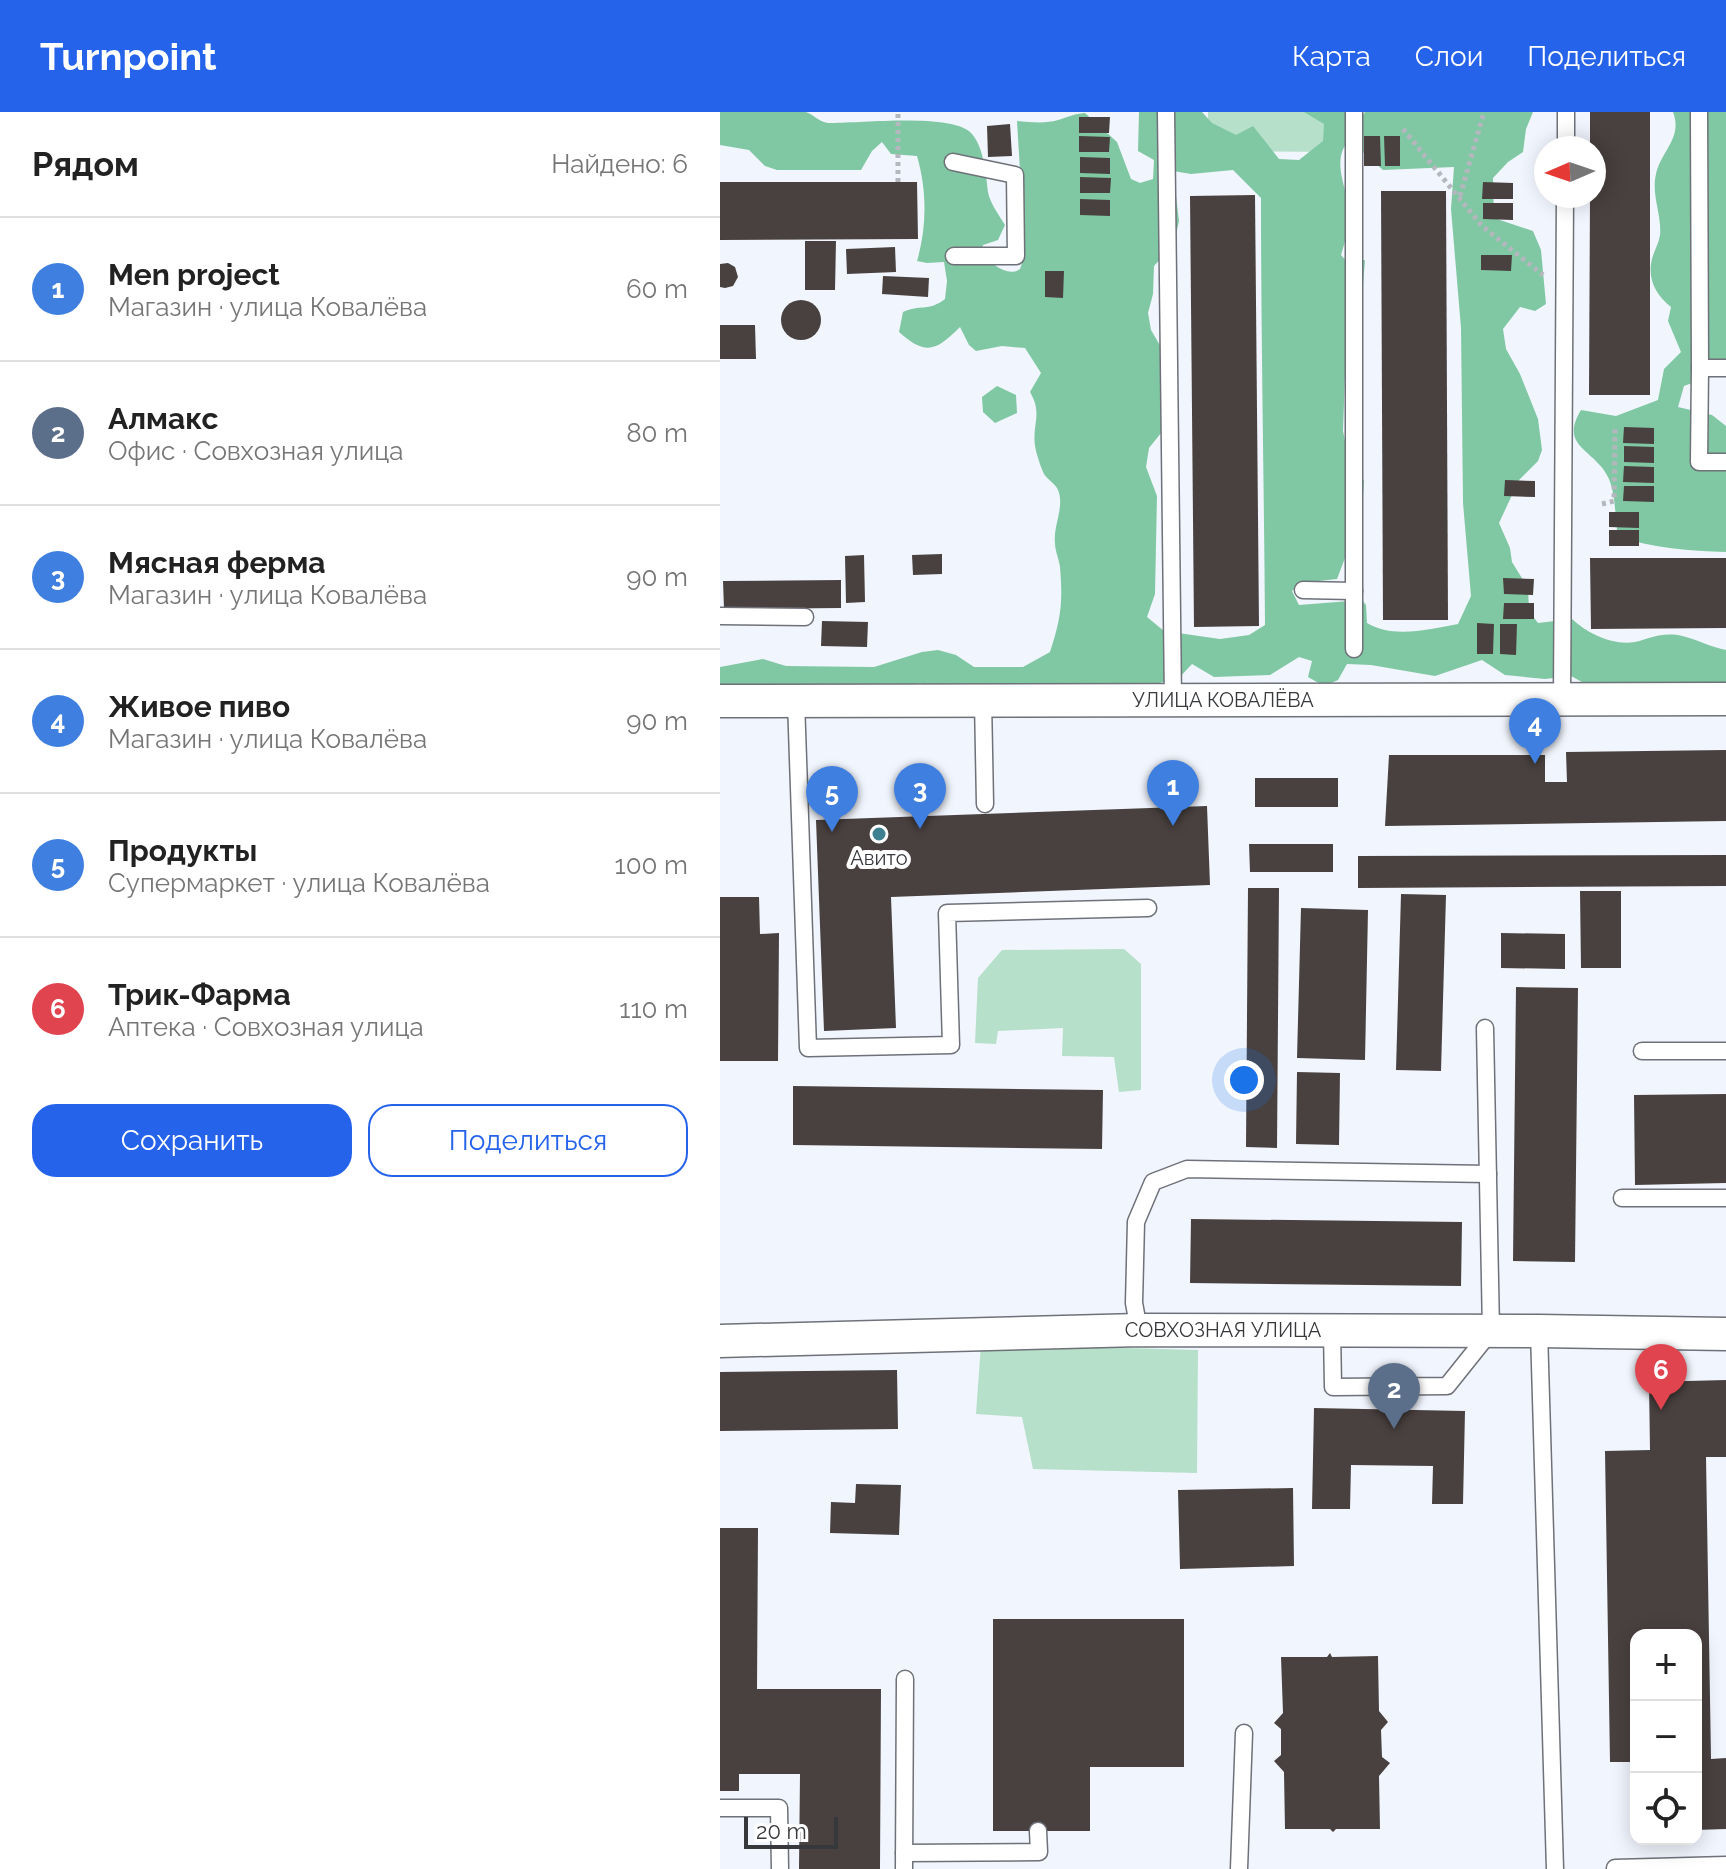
<!DOCTYPE html>
<html lang="ru">
<meta charset="utf-8">
<style>
:root{--surface:#fff;--page:#f2f2f2;--text:#222;--muted:#767676;--line:#e0e0e0;--accent:#2563eb}
body{margin:0;font-family:Raleway,sans-serif;background:var(--page);color:var(--text)}
.controls{position:absolute;right:24px;bottom:24px;display:grid;overflow:hidden;border-radius:16px;box-shadow:0 4px 20px #0003}
.controls button{width:72px;height:72px;display:grid;place-items:center;padding:0;border:0;border-bottom:2px solid var(--line);background:var(--surface);color:var(--text);font:40px sans-serif}
.compass{position:absolute;left:814px;top:24px;width:72px;height:72px;border-radius:50%;background:var(--surface);box-shadow:0 4px 20px #0003;rotate:268deg}
.scale{position:absolute;left:24px;bottom:20px;width:94px;box-sizing:border-box;padding-left:8px;border:4px solid #36383b;border-top:0;font-size:22px;line-height:28px;white-space:nowrap;color:#36383b;-webkit-text-stroke:6px #fff;paint-order:stroke}
.you{position:absolute;left:524px;top:968px;width:28px;height:28px;margin:-20px;border:6px solid #fff;border-radius:50%;background:#1a73e8;box-shadow:0 0 0 12px #1a73e833}
.badge{display:grid;place-items:center;width:52px;height:52px;border-radius:50%;background:var(--accent);color:#fff;font-size:26px;font-weight:700}
.pin{position:absolute;translate:-50% -66px;filter:drop-shadow(0 2px 4px #0008)}
.pin::after{content:'';position:absolute;top:42px;width:28px;height:24px;background:inherit;clip-path:polygon(0 0,100% 0,50% 100%)}
.list{margin:0;padding:0;list-style:none}
h2{display:flex;justify-content:space-between;align-items:center;height:104px;margin:0;padding:0 32px;font-size:34px}
h2 small{font-size:26px;font-weight:400;color:var(--muted)}
.list li{display:grid;grid-template-columns:52px 1fr auto;gap:24px;align-items:center;box-sizing:border-box;height:144px;padding:0 32px;border-top:2px solid var(--line)}
.list b{display:block;font-size:30px;white-space:nowrap}
.list p{margin:0;font-size:26px;white-space:nowrap;color:var(--muted)}
.list em{font-size:26px;font-style:normal;color:var(--muted)}
.actions{display:flex;gap:16px;padding:24px 32px}
.actions a{flex:1;padding:18px 0;border:2px solid var(--accent);border-radius:24px;text-align:center;font-size:28px;color:var(--accent)}
.actions .main{background:var(--accent);color:#fff}
.icon{flex:none;width:44px;height:44px;fill:none;stroke:currentColor;stroke-width:2;stroke-linecap:round;stroke-linejoin:round}
.map{position:relative;flex:none;width:1006px;height:1757px;overflow:hidden}
header{display:flex;align-items:center;gap:48px;box-sizing:border-box;height:112px;padding:0 40px;background:var(--accent);color:#fff}
header strong{font-size:38px}
nav{display:flex;gap:44px;margin-inline-start:auto;font-size:28px}
main{display:flex}
aside{flex:1;background:var(--surface)}
.map>svg:first-child{display:block}
.green{fill:#b6e0c9}
.forest{fill:#80c8a3;fill-rule:evenodd}
.building{fill:#49413f}
.lines{fill:none;stroke-linecap:round;stroke-linejoin:round}
.lane-casing{stroke:#6e7178;stroke-width:19}
.street-casing{stroke:#6e7178;stroke-width:35}
.path{stroke:#b4b7bd;stroke-width:5;stroke-dasharray:4 4;stroke-linecap:butt}
.lane{stroke:#fff;stroke-width:16}
.street{stroke:#fff;stroke-width:32}
.poi-dot{fill:#3d8090;stroke:#fff;stroke-width:3}
.labels{text-anchor:middle;dominant-baseline:central;stroke-width:8;stroke-linejoin:round;paint-order:stroke}
.street-label{font-size:20px;fill:#36383b;stroke:#fff}
.poi-label{font-size:20px;fill:#36383b;stroke:#fff}
</style>
<header>
<strong>Turnpoint</strong>
<nav><a>Карта</a><a>Слои</a><a>Поделиться</a></nav>
</header>
<main>
<aside>
<h2>Рядом<small>Найдено: 6</small></h2>
<ul class="list">
<li><span class="badge" style="background:#3f7fe0">1</span><div><b>Men project</b><p>Магазин · улица Ковалёва</p></div><em>60 m</em></li>
<li><span class="badge" style="background:#5c6f8a">2</span><div><b>Алмакс</b><p>Офис · Совхозная улица</p></div><em>80 m</em></li>
<li><span class="badge" style="background:#3f7fe0">3</span><div><b>Мясная ферма</b><p>Магазин · улица Ковалёва</p></div><em>90 m</em></li>
<li><span class="badge" style="background:#3f7fe0">4</span><div><b>Живое пиво</b><p>Магазин · улица Ковалёва</p></div><em>90 m</em></li>
<li><span class="badge" style="background:#3f7fe0">5</span><div><b>Продукты</b><p>Супермаркет · улица Ковалёва</p></div><em>100 m</em></li>
<li><span class="badge" style="background:#e0444e">6</span><div><b>Трик-Фарма</b><p>Аптека · Совхозная улица</p></div><em>110 m</em></li>
</ul>
<div class="actions"><a class="main">Сохранить</a><a>Поделиться</a></div>
</aside>
<div class="map">
<svg width="1006" height="1757" viewBox="0 0 1006 1757">
<rect width="100%" height="100%" fill="#f1f5fd"/>
<g class="green">
<polygon points="488,0 621,0 621,40 488,39"/>
<polygon points="404,837 421,852 421,978 399,980 394,945 342,944 343,916 278,919 276,932 255,931 258,866 282,838"/>
<polygon points="261,1232 478,1238 477,1361 313,1357 302,1305 256,1302"/>
</g>
<g class="forest">
<path d="M0 0C18 0 72 0 86 0 94 3 99 10 108 11 136 12 234 0 252 22 264 36 266 63 268 80 270 91 279 103 285 113L278 128 263 133 260 144C272 150 287 166 300 157L305 142 297 9C310 10 325 12 338 8 348 5 354 2 365 1L397 30 411 67 420 71 433 67 434 48 418 39 419 0H482L492 11 516 23 533 14 559 47 579 48 603 29 604 12 584 0H630L641 6 645 0H813L806 17 803 40 788 50 773 66 774 106 813 119 821 138 826 192 815 199 800 195 783 217 786 237 800 262 818 307 822 338 818 349 799 368 779 411 790 436 792 450 808 476 809 499 818 511 852 507C867 521 893 534 915 530 933 526 937 521 958 523 975 526 989 535 1006 538V579L902 577 877 570H862L851 564 825 567 785 563 762 548 715 564 651 553 627 552 618 568 604 574 588 565 592 549 579 545 550 563 494 565 472 552 459 566 431 573 205 582 201 571 189 575 0 580V555L43 547 66 554 154 555 202 540 218 538 236 543 254 555H303L330 540C341 506 343 491 340 455 339 447 335 439 335 431 333 413 346 392 337 376 334 371 327 367 324 362 321 356 318 346 316 339 310 313 324 304 310 280L321 261 305 236 282 234 256 239 249 233 240 215C216 239 206 244 179 220L183 200C200 192 208 200 225 187L227 169 224 150 207 151 197 149C207 115 207 78 197 44L171 42 162 30 152 39 141 58H57L45 54 29 38 0 33ZM629 28 663 58 734 55 731 97 741 216 743 391 751 484 738 512C710 517 673 527 647 511L646 493 642 488 579 493 572 479 580 471 617 467 625 446 627 401 643 384 644 369 628 343 623 319 625 262 641 237 629 211 643 173 645 148 628 151 621 143 626 126 642 112 643 92 627 86C622 66 614 45 629 28ZM513 58 541 86C541 229 544 371 545 513L529 523 500 527 444 519 427 505 435 482 437 384 426 355 429 336 445 316V242L431 218 428 201 433 182 434 154 454 132 459 109 453 59 471 62Z"/>
<path d="M953 0H1006V253L988 265 964 274 958 295 992 303 1006 314V440C969 439 934 436 898 425 895 407 896 384 889 367 876 337 838 336 861 298L896 304 938 288 944 257 961 240 948 209 951 195C936 183 927 167 932 147 934 139 939 131 940 123 942 103 931 83 936 62 941 39 963 26 953 0Z"/>
<polygon points="277,274 296,283 297,301 275,311 263,300 262,285"/>
</g>
<g class="building">
<polygon points="870,0 930,0 930,283 869,283 870,84 874,84 874,36 870,36"/>
<polygon points="359,5 390,5 389,21 359,21"/>
<polygon points="290,12 292,44 268,45 267,14"/>
<polygon points="359,24 390,25 389,40 359,40"/>
<polygon points="644,24 660,24 661,54 644,54"/>
<polygon points="664,24 680,24 680,54 665,54"/>
<polygon points="360,45 390,46 390,62 360,61"/>
<polygon points="360,65 391,66 390,81 360,81"/>
<polygon points="0,70 197,70 198,127 0,128"/>
<polygon points="763,70 793,71 793,87 762,87"/>
<polygon points="661,79 726,79 728,508 663,508"/>
<polygon points="535,83 539,514 474,515 470,84"/>
<polygon points="360,87 390,88 390,104 360,103"/>
<polygon points="763,91 793,91 793,108 763,107"/>
<polygon points="85,129 116,129 115,178 85,178"/>
<polygon points="175,135 176,160 127,162 126,137"/>
<polygon points="761,143 792,143 791,159 761,158"/>
<polygon points="8,151 15,155 18,165 13,174 5,176 0,175 0,152"/>
<polygon points="325,159 344,159 343,186 325,185"/>
<polygon points="163,164 209,166 208,185 162,182"/>
<circle cx="81" cy="208" r="20"/>
<polygon points="0,213 35,213 36,247 0,247"/>
<polygon points="904,315 934,316 934,332 903,331"/>
<polygon points="904,334 934,335 934,351 904,350"/>
<polygon points="904,354 934,355 934,371 903,370"/>
<polygon points="785,368 815,369 815,385 784,384"/>
<polygon points="904,374 934,374 934,390 903,389"/>
<polygon points="889,400 919,400 919,416 889,415"/>
<rect x="889" y="418" width="30" height="16"/>
<polygon points="222,442 222,462 193,463 192,443"/>
<polygon points="144,443 145,490 126,491 125,444"/>
<polygon points="870,446 1006,446 1006,516 871,517"/>
<polygon points="783,466 814,467 813,483 784,482"/>
<polygon points="121,468 121,496 4,497 3,469"/>
<polygon points="784,491 814,491 814,507 783,507"/>
<polygon points="102,509 148,510 147,535 101,534"/>
<polygon points="757,511 774,512 773,542 757,542"/>
<polygon points="780,512 797,512 796,543 780,542"/>
<polygon points="1006,638 1006,709 665,714 669,643 825,643 825,670 847,670 846,640"/>
<rect x="535" y="666" width="83" height="29"/>
<polygon points="487,694 490,773 171,785 176,916 104,919 96,708"/>
<polygon points="529,732 613,732 613,760 530,760"/>
<polygon points="1006,743 1006,774 638,776 638,744"/>
<polygon points="528,776 559,776 557,1036 526,1035"/>
<polygon points="860,779 901,779 901,856 861,856"/>
<polygon points="681,782 726,783 721,959 676,958"/>
<polygon points="0,785 39,785 40,822 59,821 58,949 0,949"/>
<polygon points="581,796 648,798 645,948 577,946"/>
<polygon points="781,821 845,822 845,857 781,856"/>
<polygon points="796,875 858,876 855,1150 793,1149"/>
<polygon points="577,960 620,961 619,1033 576,1032"/>
<polygon points="73,974 383,978 382,1037 73,1033"/>
<polygon points="1006,982 1006,1071 915,1073 914,983"/>
<polygon points="471,1107 742,1110 741,1174 470,1171"/>
<polygon points="177,1258 178,1317 0,1319 0,1260"/>
<polygon points="1006,1268 1006,1345 986,1345 991,1647 1006,1646 1006,1717 976,1718 976,1523 916,1523 916,1650 890,1650 885,1339 930,1338 929,1270"/>
<polygon points="594,1296 745,1299 743,1392 712,1392 713,1354 631,1353 630,1397 592,1397"/>
<polygon points="136,1372 181,1373 179,1423 110,1421 111,1390 135,1391"/>
<polygon points="573,1376 574,1454 460,1457 458,1378"/>
<polygon points="0,1416 38,1416 37,1577 161,1577 160,1757 79,1757 80,1662 19,1662 19,1679 0,1679"/>
<polygon points="273,1507 464,1507 464,1655 370,1655 370,1719 273,1719"/>
<polygon points="610,1541 612,1545 658,1544 659,1599 668,1610 661,1618 662,1645 670,1651 659,1664 660,1717 616,1717 613,1720 610,1717 565,1717 564,1660 554,1649 561,1643 561,1617 554,1611 563,1601 561,1545 607,1545"/>
</g>
<g class="lines">
<g class="lane-casing">
<g id="lane">
<polyline points="446,0 453,588"/>
<polyline points="634,0 634,537"/>
<polyline points="979,0 980,256 1006,256"/>
<polyline points="846,36 846,0"/>
<polyline points="233,50 295,63 296,144 234,144"/>
<polyline points="980,256 979,350 1006,350"/>
<polyline points="583,478 634,479"/>
<polyline points="0,504 85,505"/>
<polyline points="842,587 845,84"/>
<polyline points="263,588 265,692"/>
<polyline points="76,589 88,936 231,933 227,801 428,796"/>
<polyline points="922,939 1006,939"/>
<polyline points="902,1086 1006,1086"/>
<polyline points="419,1218 414,1191 416,1110 433,1070 467,1057 768,1062"/>
<polyline points="612,1218 613,1275 727,1274 771,1219 765,916"/>
<polyline points="819,1219 835,1757"/>
<polyline points="0,1696 59,1696 60,1757"/>
<polyline points="184,1741 319,1740 318,1719"/>
<polyline points="895,1756 1006,1753"/>
<polyline points="184,1757 185,1567"/>
<polyline points="519,1757 524,1621"/>
</g>
</g>
<g class="street-casing">
<g id="street">
<polyline points="0,589 1006,587"/>
<polyline points="0,1229 419,1218 819,1219 1006,1222"/>
</g>
</g>
<g class="path">
<polyline points="683,17 762,114 823,163"/>
<polyline points="178,70 178,0"/>
<polyline points="740,84 764,0"/>
<polyline points="882,392 894,389 895,316"/>
</g>
<use href="#lane" class="lane"/>
<use href="#street" class="street"/>
</g>
<circle class="poi-dot" cx="159" cy="722" r="8"/>
<g class="labels">
<g class="street-label">
<text x="503" y="588">УЛИЦА КОВАЛЁВА</text>
<text x="503" y="1218">СОВХОЗНАЯ УЛИЦА</text>
</g>
<g class="poi-label">
<text x="159" y="746">Авито</text>
</g>
</g>
</svg>
<div class="controls">
<button>+</button>
<button>−</button>
<button><svg class="icon" aria-label="locate" viewBox="0 0 24 24"><circle cx="12" cy="12" r="6"/><path d="M12 2v4M12 18v4M2 12h4M18 12h4"/></svg></button>
</div>
<svg class="compass" viewBox="-18 -18 36 36"><path d="M0-13l5 13h-10z" fill="#e53935"/><path d="M0 13l5-13h-10z" fill="#767676"/></svg>
<div class="scale">20 m</div>
<div class="you"></div>
<div class="pin badge" style="left:453px;top:714px;background:#3f7fe0">1</div>
<div class="pin badge" style="left:674px;top:1317px;background:#5c6f8a">2</div>
<div class="pin badge" style="left:200px;top:717px;background:#3f7fe0">3</div>
<div class="pin badge" style="left:815px;top:652px;background:#3f7fe0">4</div>
<div class="pin badge" style="left:112px;top:720px;background:#3f7fe0">5</div>
<div class="pin badge" style="left:941px;top:1298px;background:#e0444e">6</div>
</div>
</main>
